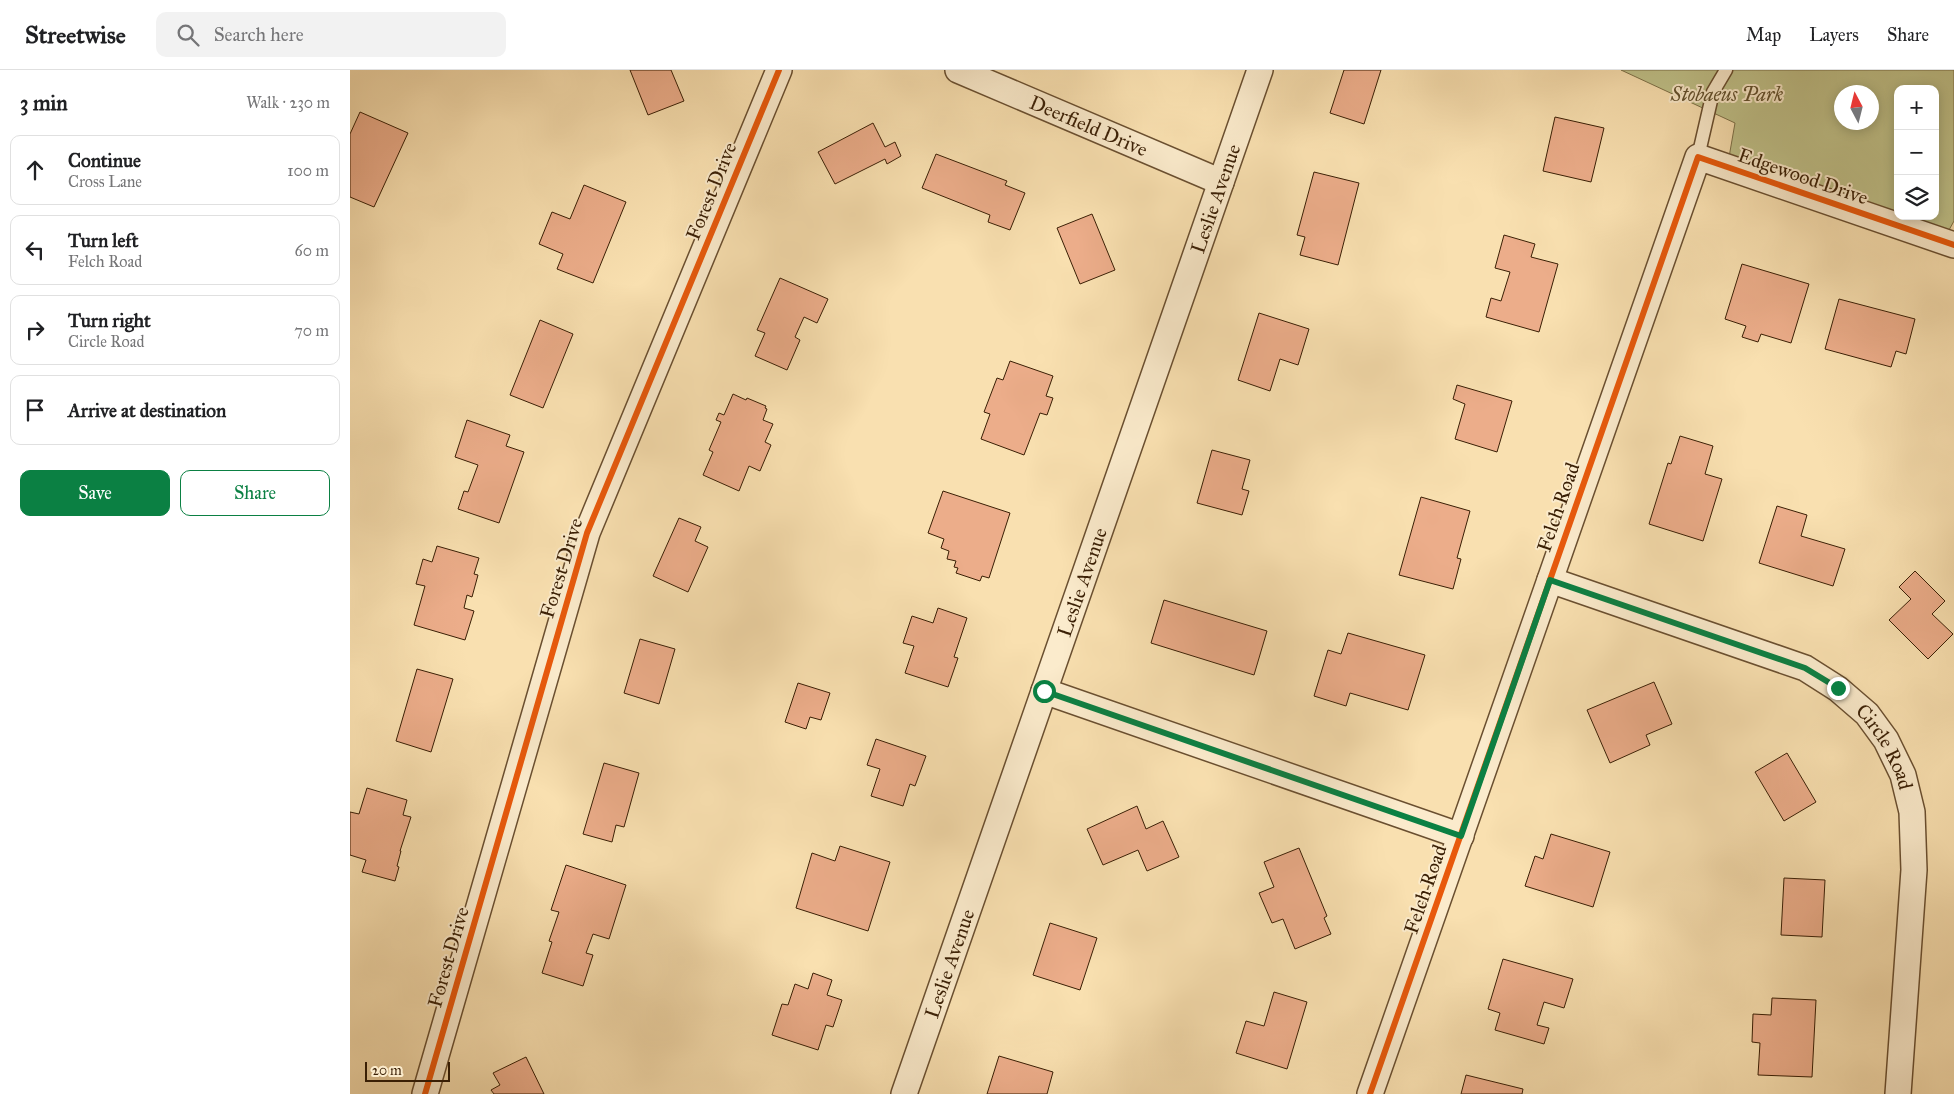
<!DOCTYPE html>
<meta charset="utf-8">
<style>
:root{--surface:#fff;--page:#f2f2f2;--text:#202124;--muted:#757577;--line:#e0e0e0;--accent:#0b8043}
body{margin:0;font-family:"IM FELL Great Primer",serif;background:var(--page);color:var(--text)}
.controls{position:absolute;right:15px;top:15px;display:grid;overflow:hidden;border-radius:10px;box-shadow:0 2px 12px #0003}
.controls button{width:45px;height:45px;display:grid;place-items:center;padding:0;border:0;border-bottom:1px solid var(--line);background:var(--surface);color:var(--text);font:25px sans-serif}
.compass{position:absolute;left:1484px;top:15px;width:45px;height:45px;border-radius:50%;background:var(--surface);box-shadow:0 2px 12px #0003;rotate:353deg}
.scale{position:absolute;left:15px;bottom:12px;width:85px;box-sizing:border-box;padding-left:5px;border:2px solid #3a1f05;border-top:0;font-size:14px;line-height:18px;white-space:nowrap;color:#3a1f05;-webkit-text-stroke:4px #fbebcc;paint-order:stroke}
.stop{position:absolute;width:15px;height:15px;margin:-11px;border:4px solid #0b8043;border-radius:50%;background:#fff}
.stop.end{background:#0b8043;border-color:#fff;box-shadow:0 1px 5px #0008}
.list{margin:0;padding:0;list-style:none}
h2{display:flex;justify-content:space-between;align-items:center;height:65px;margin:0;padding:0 20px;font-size:21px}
h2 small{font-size:16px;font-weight:400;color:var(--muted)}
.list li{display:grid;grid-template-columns:32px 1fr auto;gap:15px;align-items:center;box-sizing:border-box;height:70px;margin:0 10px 10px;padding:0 10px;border:1px solid var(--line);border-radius:10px}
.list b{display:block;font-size:19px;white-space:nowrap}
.list p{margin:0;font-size:16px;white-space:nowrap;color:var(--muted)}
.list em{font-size:16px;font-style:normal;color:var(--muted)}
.actions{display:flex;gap:10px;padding:15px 20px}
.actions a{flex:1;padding:11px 0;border:1px solid var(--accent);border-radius:10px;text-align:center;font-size:18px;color:var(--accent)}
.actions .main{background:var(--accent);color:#fff}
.icon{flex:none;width:28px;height:28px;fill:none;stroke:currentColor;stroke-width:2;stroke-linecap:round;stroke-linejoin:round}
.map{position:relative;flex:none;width:1604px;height:1024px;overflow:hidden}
header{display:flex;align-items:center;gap:30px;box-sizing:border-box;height:70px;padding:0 25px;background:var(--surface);border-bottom:1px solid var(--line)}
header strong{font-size:24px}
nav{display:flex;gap:28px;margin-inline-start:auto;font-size:18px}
.search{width:350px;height:45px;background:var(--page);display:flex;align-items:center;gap:12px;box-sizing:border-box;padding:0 18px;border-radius:10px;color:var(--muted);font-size:19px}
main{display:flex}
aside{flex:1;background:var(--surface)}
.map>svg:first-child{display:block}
.green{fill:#c0c28a;stroke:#7d7048;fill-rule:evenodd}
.building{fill:#ecad8a;stroke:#3a1f05}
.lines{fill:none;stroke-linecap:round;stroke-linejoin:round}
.lane-casing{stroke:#6a4f30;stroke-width:15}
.street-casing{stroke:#6a4f30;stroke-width:28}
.lane{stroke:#fbebcc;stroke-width:12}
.street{stroke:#fbebcc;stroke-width:25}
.cycleway-casing{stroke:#fbebcc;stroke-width:9}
.cycleway{stroke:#e8590c;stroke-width:6}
.route{stroke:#0b8043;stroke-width:6}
.labels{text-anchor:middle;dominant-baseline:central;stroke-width:4;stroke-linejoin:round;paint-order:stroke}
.park-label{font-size:20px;font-style:italic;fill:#62502d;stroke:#fbebcc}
.street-label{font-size:20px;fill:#3a1f05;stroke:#fbebcc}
</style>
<header>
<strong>Streetwise</strong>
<div class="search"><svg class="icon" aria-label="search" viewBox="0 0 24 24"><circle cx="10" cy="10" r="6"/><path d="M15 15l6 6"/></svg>Search here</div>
<nav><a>Map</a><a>Layers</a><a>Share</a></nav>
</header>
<main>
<aside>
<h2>3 min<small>Walk · 230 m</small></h2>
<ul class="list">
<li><svg class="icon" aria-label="ahead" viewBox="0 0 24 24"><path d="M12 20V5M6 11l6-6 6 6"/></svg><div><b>Continue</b><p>Cross Lane</p></div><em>100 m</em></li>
<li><svg class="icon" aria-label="left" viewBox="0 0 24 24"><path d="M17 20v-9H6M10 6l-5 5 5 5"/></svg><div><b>Turn left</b><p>Felch Road</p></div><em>60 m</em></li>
<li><svg class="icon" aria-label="right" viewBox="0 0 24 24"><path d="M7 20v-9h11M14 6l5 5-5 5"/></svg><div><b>Turn right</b><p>Circle Road</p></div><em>70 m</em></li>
<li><svg class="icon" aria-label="arrive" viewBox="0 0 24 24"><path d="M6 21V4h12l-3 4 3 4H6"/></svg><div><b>Arrive at destination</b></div></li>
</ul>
<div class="actions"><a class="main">Save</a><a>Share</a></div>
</aside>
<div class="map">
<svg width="1604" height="1024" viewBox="0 0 1604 1024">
<rect width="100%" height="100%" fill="#f9e0b0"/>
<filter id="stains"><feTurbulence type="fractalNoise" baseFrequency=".004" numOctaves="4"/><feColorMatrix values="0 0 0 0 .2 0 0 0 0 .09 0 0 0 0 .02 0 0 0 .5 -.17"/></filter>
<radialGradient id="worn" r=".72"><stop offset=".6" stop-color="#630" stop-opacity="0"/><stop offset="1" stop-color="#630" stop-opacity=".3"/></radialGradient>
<path class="green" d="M1271 0H1604V151L1594 169 1378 93 1385 53ZM1548 19H1585V146H1548ZM1492 22H1522V52H1492Z"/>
<g class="building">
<polygon points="280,0 321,0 334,31 298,45"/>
<polygon points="994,0 1031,0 1014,54 980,43"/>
<polygon points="10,42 58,63 24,137 0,127 0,64"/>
<polygon points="1205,47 1254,58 1241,112 1193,101"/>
<polygon points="523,53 535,77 545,72 551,86 537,94 535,89 485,114 468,82"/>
<polygon points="586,84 657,111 655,115 675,123 660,160 638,152 640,145 572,118"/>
<polygon points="964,102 1009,113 988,195 950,185 955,167 947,165"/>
<polygon points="234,115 276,132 243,213 207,199 213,184 189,174 202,142 220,149"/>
<polygon points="742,144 765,200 730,214 707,158"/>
<polygon points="1154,165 1185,174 1181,187 1208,194 1189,262 1136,247 1141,228 1151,231 1160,202 1145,198"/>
<polygon points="1392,194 1459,214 1441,273 1411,264 1408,272 1392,267 1396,256 1375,249"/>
<polygon points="430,208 478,229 467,253 454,247 445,267 450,270 437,300 405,286 415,263 407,260"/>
<polygon points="1489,229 1565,249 1556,284 1546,281 1541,297 1475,279"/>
<polygon points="909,243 959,259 948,295 930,289 920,321 888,310"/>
<polygon points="190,250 223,264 193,338 160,325"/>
<polygon points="660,291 703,306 696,326 703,328 697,345 690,343 674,385 631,369 640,344 634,342 647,308 653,310"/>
<polygon points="1107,315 1162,331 1147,382 1105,369 1115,334 1103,329"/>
<polygon points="383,324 396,330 397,328 416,336 415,338 417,339 413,350 423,354 415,372 421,375 410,401 399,396 389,421 353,405 363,382 359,380 371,352 366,350 369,343 374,345"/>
<polygon points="117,350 160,365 156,376 174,382 149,453 108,439 114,421 118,422 128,395 105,387"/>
<polygon points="1330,366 1363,376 1355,404 1372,409 1353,471 1299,454 1318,393 1321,394"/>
<polygon points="862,380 900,390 892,419 899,421 892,445 847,433"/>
<polygon points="593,421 660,443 639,508 632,506 630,511 606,503 608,498 604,497 606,491 597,489 599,481 591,478 594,469 578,463"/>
<polygon points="1071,427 1120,441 1107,488 1111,489 1103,519 1049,505"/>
<polygon points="1427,436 1457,445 1451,466 1495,479 1483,516 1409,493"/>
<polygon points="329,448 351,457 345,471 358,477 338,522 303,506"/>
<polygon points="87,476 129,488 124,504 128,505 122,527 117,525 114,538 124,541 115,570 64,555 75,516 66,514 73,489 82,492"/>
<polygon points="1565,501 1595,531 1582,544 1603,564 1578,589 1539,550 1561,529 1549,517"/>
<polygon points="814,530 917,561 904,605 801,573"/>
<polygon points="588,538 617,548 604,587 608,588 598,617 555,603 564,576 553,573 562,546 583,553"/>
<polygon points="998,563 1075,585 1058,640 1000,623 996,636 964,626 978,580 991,584"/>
<polygon points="290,569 325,579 309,634 274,623"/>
<polygon points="67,599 103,609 81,682 46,671"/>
<polygon points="1304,612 1322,654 1296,665 1300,675 1260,693 1237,640"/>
<polygon points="448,613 480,623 471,650 460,647 456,659 435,652"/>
<polygon points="526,669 576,686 565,716 560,714 553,736 521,726 530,699 517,695"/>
<polygon points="1437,683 1466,732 1434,751 1405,702"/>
<polygon points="254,693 289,703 274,757 266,755 262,772 233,764"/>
<polygon points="17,718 57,730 53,745 61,747 50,781 51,781 47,796 49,797 45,811 12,802 16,790 0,785 0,742 9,744"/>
<polygon points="787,736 796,759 813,751 829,787 797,801 788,780 753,795 737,759"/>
<polygon points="1201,764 1260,782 1243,837 1175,816 1185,786 1193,789"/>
<polygon points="490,776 540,792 518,861 446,838 462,783 485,791"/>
<polygon points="949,778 977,846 974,848 981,864 945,879 933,849 922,853 909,823 924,817 914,792"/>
<polygon points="216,795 276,815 259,869 243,864 236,883 243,885 233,916 192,903 202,872 199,871 209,842 201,840"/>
<polygon points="1434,808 1475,810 1472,867 1431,865"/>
<polygon points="700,853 747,868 730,920 683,905"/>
<polygon points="1153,889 1223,909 1214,938 1194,932 1187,955 1199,958 1194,974 1145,960 1150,943 1138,939"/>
<polygon points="463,903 482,910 477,925 492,930 483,957 476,955 468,980 422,965 432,934 438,935 445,914 458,919"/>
<polygon points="924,922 957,932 937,999 886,983 896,951 914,956"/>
<polygon points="1422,928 1466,930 1462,1007 1408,1005 1410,973 1402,972 1403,944 1421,945"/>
<polygon points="649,986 703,1002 697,1024 637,1024"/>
<polygon points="176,987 194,1024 144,1024 141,1020 150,1015 143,1003"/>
<polygon points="1116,1005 1173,1019 1172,1024 1111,1024"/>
</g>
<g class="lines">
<g class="lane-casing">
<polyline id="lane" points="1348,87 1363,22 1376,0"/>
</g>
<g class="street-casing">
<g id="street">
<path id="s1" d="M608 0 871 112"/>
<path id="s2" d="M1200 510 1455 598 1488 619 1517 644 1536 670 1553 705 1562 742 1564 800 1548 1024"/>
<polyline points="694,621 1111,766"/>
<polyline points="75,1024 237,463 429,0"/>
<path id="s3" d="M554 1024 910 0"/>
<polyline points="1020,1024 1348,87 1604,175"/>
</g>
</g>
<use href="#lane" class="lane"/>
<use href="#street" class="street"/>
<g class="cycleway-casing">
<g id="cycleway">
<polyline points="75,1024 237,463 429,0"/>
<polyline points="1020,1024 1348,87 1604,175"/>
</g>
</g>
<use href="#cycleway" class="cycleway"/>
</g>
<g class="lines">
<polyline class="route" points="694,621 1111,766 1200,510 1455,598 1488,618"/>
</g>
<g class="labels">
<g class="park-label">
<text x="1377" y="24">Stobaeus Park</text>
</g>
<g class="street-label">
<text stroke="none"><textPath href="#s1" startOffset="142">Deerfield Drive</textPath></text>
<text transform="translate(1453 106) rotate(19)">Edgewood Drive</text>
<text transform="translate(361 121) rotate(-68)">Forest Drive</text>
<text stroke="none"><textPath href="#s3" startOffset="948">Leslie Avenue</textPath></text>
<text transform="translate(1208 437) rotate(-71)">Felch Road</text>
<text transform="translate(211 498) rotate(-73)">Forest Drive</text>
<text stroke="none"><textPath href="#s3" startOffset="542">Leslie Avenue</textPath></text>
<text stroke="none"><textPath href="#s2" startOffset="385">Circle Road</textPath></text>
<text transform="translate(1075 819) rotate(-71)">Felch Road</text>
<text transform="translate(98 887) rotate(-74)">Forest Drive</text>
<text stroke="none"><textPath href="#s3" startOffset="138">Leslie Avenue</textPath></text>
</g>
</g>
<rect width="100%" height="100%" filter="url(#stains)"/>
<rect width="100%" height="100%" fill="url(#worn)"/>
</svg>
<div class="controls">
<button>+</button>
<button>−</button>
<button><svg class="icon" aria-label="layers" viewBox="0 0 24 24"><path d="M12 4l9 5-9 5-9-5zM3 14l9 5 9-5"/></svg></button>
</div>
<svg class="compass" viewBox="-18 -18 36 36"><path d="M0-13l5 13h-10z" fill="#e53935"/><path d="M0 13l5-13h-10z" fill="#757577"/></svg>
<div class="scale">20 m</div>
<div class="stop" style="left:694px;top:621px"></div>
<div class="stop end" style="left:1488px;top:618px"></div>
</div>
</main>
